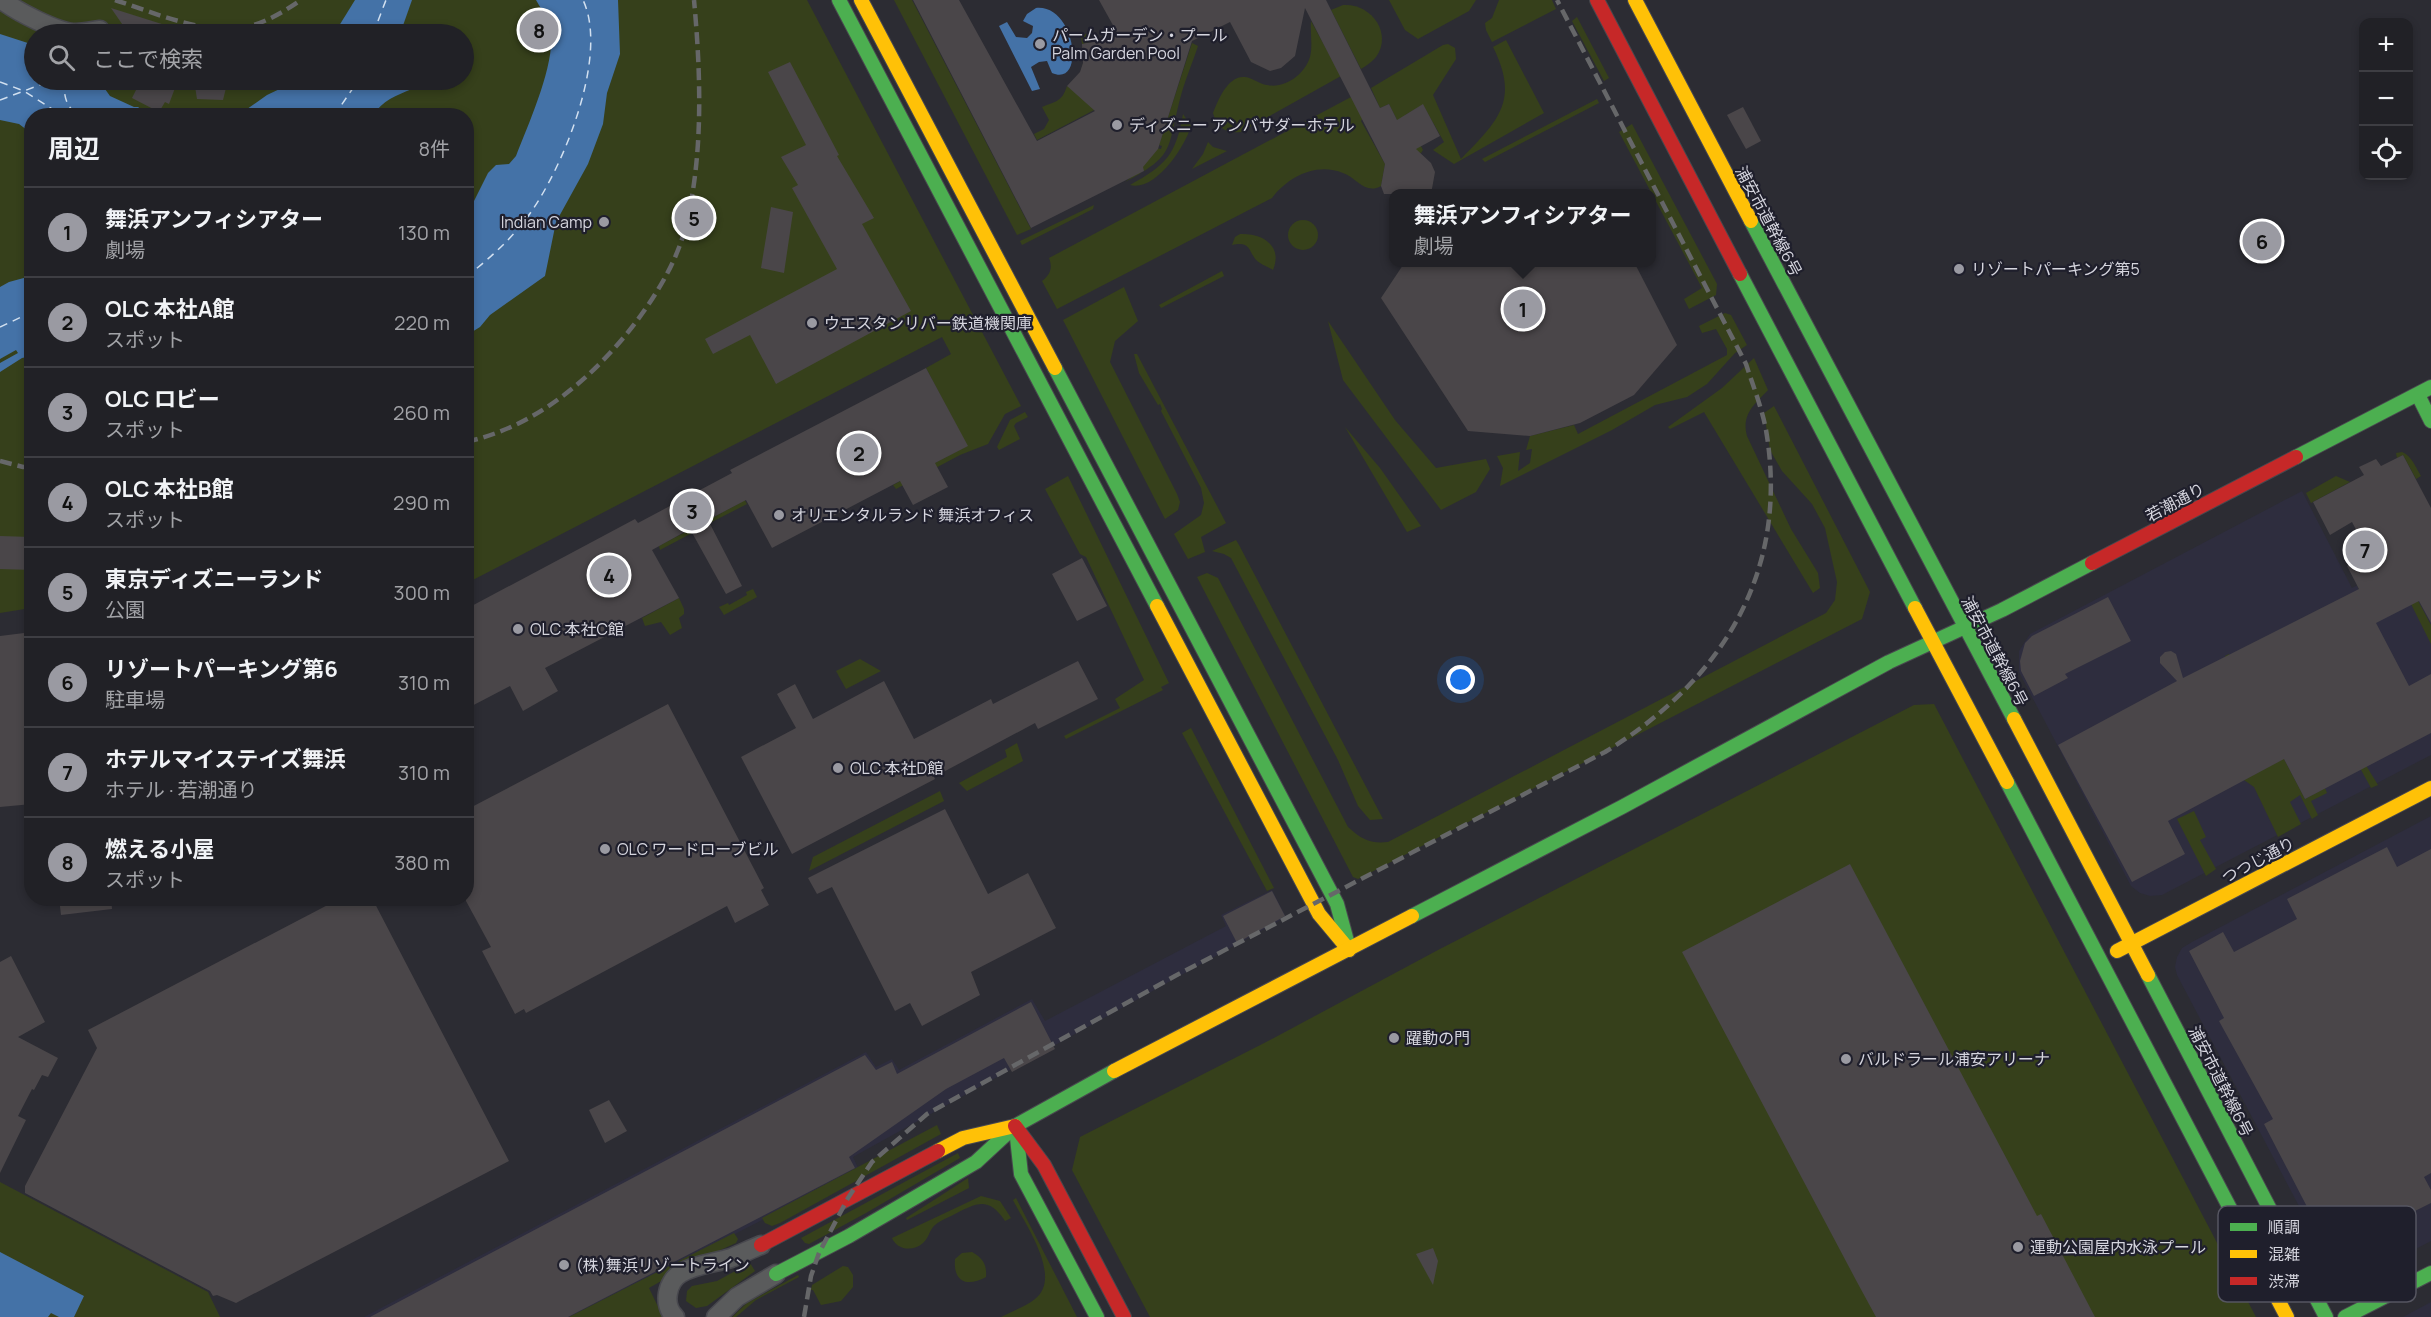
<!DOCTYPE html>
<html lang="ja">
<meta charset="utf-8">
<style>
:root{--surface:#212126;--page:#29292e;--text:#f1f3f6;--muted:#a2a3a7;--line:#3e3e43;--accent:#9a9aa2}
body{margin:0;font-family:Manrope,"Noto Sans JP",sans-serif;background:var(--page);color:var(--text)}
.controls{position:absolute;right:18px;top:18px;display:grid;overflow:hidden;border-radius:12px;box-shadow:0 3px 9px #0003}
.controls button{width:54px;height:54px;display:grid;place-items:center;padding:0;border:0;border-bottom:2px solid var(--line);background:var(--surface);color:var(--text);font:30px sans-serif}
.you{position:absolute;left:1461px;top:680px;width:21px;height:21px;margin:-15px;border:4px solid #fff;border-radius:50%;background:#1a73e8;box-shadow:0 0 0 9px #1a73e833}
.badge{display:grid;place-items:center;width:39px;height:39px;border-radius:50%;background:var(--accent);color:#111;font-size:20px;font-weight:700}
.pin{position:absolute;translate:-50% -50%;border:3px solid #fff;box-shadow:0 2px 6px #0006}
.popup{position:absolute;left:1389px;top:189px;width:267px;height:78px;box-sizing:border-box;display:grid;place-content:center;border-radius:12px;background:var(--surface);filter:drop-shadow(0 2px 4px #0005);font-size:20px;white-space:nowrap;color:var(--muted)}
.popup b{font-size:22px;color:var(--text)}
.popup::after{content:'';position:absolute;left:50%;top:100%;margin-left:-12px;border:12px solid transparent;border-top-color:var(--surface)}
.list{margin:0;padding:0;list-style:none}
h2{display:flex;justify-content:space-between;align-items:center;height:78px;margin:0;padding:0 24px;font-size:26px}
h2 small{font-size:20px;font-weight:400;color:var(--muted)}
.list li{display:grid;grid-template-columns:39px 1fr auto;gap:18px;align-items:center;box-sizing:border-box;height:90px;padding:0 24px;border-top:2px solid var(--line)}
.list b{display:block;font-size:22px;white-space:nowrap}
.list p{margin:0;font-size:20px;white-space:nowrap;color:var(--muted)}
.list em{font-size:20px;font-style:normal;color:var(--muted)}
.icon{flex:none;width:33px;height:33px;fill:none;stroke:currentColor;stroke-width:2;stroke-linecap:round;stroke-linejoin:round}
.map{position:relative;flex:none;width:2431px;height:1317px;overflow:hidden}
.search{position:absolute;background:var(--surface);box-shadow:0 3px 9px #0003;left:24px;top:24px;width:450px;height:66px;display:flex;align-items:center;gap:15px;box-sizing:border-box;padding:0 21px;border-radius:33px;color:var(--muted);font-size:22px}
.panel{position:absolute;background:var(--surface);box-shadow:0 3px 9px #0003;left:24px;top:108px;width:450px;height:798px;border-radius:24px}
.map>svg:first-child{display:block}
.built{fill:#2e2d3e}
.green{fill:#36401b;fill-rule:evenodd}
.water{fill:#4472a7}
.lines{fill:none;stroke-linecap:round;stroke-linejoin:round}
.ferry{stroke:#d2e0f0;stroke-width:1.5;stroke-dasharray:8 6;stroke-linecap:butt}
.building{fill:#4a4649}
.street-casing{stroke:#48484e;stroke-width:21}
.fast-casing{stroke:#48484e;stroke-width:16}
.slow-casing{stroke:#48484e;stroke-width:16}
.jam-casing{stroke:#48484e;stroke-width:16}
.street{stroke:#5a5b5c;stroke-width:18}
.fast{stroke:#4caf50;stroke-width:14}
.slow{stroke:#ffc107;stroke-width:14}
.jam{stroke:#c62828;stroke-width:14}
.rail{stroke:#666769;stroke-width:4.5;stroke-dasharray:12 6;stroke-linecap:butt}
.poi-dot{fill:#9a9aa2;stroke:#1f1f2c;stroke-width:2}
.labels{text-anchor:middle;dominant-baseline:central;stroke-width:4.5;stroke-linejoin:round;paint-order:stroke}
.poi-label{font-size:16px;fill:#d5d5de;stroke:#1f1f2c;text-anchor:start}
.street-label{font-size:16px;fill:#d5d5de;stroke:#1f1f2c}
.key{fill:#1f1f2c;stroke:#565661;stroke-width:1.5}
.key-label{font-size:16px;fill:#d5d5de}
</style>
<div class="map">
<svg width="2431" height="1317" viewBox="0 0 2431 1317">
<rect width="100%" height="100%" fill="#2c2c33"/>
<g class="built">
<polygon points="2302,491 2352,588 2431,546 2431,755 2162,895 2150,896 2140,893 2131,886 2019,672 2019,651 2030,634"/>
<polygon points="2431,816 2431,1241 2366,1275 2354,1278 2345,1276 2329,1263 2177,975 2175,967 2177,957 2182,948 2192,942"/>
<polygon points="1272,890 1286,917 853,1157 859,1170 574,1317 364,1317 866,1052 876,1067 892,1059 899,1070 1032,999 1045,1021 1226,926 1221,915"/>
<polygon points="2431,1302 2431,1317 2403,1317"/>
</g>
<g class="green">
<path d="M0 0H807L1021 406 1005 414 988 444 960 455 896 489 893 485 967 446 926 368 951 354 942 337 467 583 466 116H32L31 608 0 613ZM34 34H464V80H34Z"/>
<polygon points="894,0 912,0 1031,229 1017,235"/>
<polygon points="1389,0 1476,0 1469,11 1418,39 1405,30"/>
<polygon points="1499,0 1552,0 1556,9 1492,42 1486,30 1485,23 1492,18"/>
<path d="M1343 5C1371 3 1393 33 1376 57 1372 62 1366 66 1361 69L1331 10Z"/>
<polygon points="1577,17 1609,78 1604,81 1572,21"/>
<path d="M1311 21 1341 76 1241 132C1225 134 1217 127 1213 113 1218 100 1228 75 1245 77 1253 78 1259 84 1267 85 1285 89 1305 74 1310 57 1313 45 1310 33 1311 21Z"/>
<path d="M1089 32 1092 34 1093 38 1100 41 1109 40 1113 33 1117 38 1096 109 1037 140 1034 134 1044 129 1049 120 1042 107C1056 101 1062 102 1067 86L1075 92 1089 43 1082 44 1081 37Z"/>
<path d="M1506 40 1544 113 1454 164 1433 150 1444 142 1423 105 1405 115 1423 150 1421 153 1412 150 1389 104 1380 108 1371 88 1443 45 1448 44 1455 48 1456 59 1433 95 1461 159C1498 121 1520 101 1493 47Z"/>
<path d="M1192 43 1198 46C1192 64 1185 80 1180 99 1167 149 1176 155 1125 182L1139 171 1141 173 1144 171 1142 167 1156 148 1161 149 1162 146 1159 145Z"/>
<path d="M1351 97 1363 118 1361 121 1385 164 1381 186C1365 195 1357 178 1343 173 1316 162 1288 177 1272 198L1057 309 1042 281C1050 275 1053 268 1049 258Z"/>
<polygon points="1597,99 1599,103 1485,162 1482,159"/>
<path d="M1183 114 1191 126C1185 147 1155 192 1130 185 1166 165 1176 155 1183 114Z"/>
<polygon points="1632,124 1717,284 1716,295 1689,309 1684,299 1702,288 1619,132"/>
<polygon points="1208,142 1213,147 1227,151 1192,169 1203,154"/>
<polygon points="1094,205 1093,209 1022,245 1020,241"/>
<circle cx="1303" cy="235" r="15"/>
<path d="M1240 234C1263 233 1283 246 1273 270 1269 267 1264 266 1260 263 1247 255 1254 240 1232 245L1235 237Z"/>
<polygon points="1222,271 1224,276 1161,308 1159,305"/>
<polygon points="1124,287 1138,321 1115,341 1110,362 1177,494 1180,502 1178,510 1165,519 1063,320"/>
<polygon points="1725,313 1731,315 1747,345 1735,353 1707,384 1687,397 1655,405 1612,430 1500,486 1503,468 1497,456 1520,452 1518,471 1530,463 1532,449 1526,450 1530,436 1574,425 1578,434 1727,355 1727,349 1716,329 1702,333 1699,326"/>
<polygon points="1328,321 1395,420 1436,468 1486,459 1490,469 1476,492 1441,510 1343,380"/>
<polygon points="1134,354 1137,354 1226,523 1201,537 1205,552 1188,559 1174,534 1201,515 1204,503 1201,488 1161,411 1162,409 1160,404 1158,405 1139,373"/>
<path d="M1754 358 1768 390C1755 404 1741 414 1747 436L1791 529 1818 573 1820 588 1813 593 1704 412 1670 429 1668 427 1722 388Z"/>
<path d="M1774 406 1870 592 1862 619 1358 879 1353 877 1197 577 1207 573 1218 578 1348 827C1361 839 1370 844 1388 842L1826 613 1835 600 1837 582 1825 528 1812 504 1782 471 1770 450 1764 413Z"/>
<polygon points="1025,412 1028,417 1016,423 1014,426 1020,439 999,450 997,447 1010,420"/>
<polygon points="1345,427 1380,468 1421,526 1407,532"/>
<path d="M2402 452C2412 456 2416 468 2421 476L2416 479 2403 455 2397 458 2396 453Z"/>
<polygon points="1068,476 1169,683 1161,687 1163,690 1066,739 1064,736 1120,708 1115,699 1144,680 1086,557 1080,554 1045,489"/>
<polygon points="2336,476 2350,482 2311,503 2306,493"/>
<polygon points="743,497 747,504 710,523 708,520 740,503"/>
<polygon points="691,529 692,533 660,550 659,546"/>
<polygon points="1236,540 1239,545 1383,819 1370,820 1358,806 1338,760 1231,558 1224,554 1212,551"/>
<polygon points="2398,563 2431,625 2431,644 2394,570 2359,589 2357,585"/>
<polygon points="753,589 757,597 724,615 719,607 728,603 729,605 747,595 746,592"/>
<polygon points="679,598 684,609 684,614 679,618 682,628 670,635 661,622 645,626 642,618"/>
<polygon points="2229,654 2305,799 2325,788 2327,793 2311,801 2318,815 2312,819 2300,795 2290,802 2301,824 2278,837 2254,787 2244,780 2281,760 2225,656"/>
<polygon points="2300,658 2378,785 2371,788"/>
<polygon points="860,659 881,671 846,689 836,671"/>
<polygon points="1934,704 2256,1317 1150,1317 1072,1170 1080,1137 1272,1039 1438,950 1914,705"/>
<polygon points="1191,728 1274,888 1267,891 1182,733"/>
<polygon points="1017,743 1023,761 967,791 959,783 1007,757 1005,750"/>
<polygon points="940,791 944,801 809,871 813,857"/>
<polygon points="2194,811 2206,837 2200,840 2216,869 2206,876 2177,819"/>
<polygon points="937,1125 941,1134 780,1223 772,1226 765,1223 762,1218"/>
<polygon points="958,1153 960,1158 866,1213 809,1244 805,1243 801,1238"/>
<polygon points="968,1178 969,1188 907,1220 906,1218"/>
<polygon points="0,1182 208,1292 220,1317 0,1317"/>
<path d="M981 1196 1000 1201 1011 1218 1005 1221C988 1196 977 1203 953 1215 947 1218 937 1222 933 1227 929 1232 928 1239 923 1243 913 1252 897 1250 892 1238Z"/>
<path d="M1016 1198 1077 1317H1001C1012 1311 1025 1307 1035 1299 1063 1277 1025 1224 1013 1200Z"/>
<polygon points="734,1233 738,1239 736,1243 716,1252 675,1265 663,1280 649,1288 663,1317 569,1317"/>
<path d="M972 1252C983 1258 987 1265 986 1277 968 1287 953 1283 955 1259L962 1253Z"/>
<polygon points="750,1263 755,1271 707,1306 696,1308 686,1301 687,1291 692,1286 717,1281"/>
<polygon points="843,1266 848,1267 853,1275 853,1287 841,1301 821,1305 813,1290 811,1290 812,1285"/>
<polygon points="798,1275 799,1277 756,1300 736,1317 732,1317 747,1303"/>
</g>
<g class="water">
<polygon points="355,0 412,0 400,34 334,34"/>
<path d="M536 0H618L620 54 607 93 603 124 588 164 556 222 545 276 490 315 480 327 467 335V215L488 173 496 165 509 164 516 156C528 125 554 67 551 35 550 23 542 10 536 0Z"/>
<path d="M1036 8C1076 4 1086 88 1052 73L1047 61 1039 62 1031 67 1040 89 1032 91 999 26 1007 22 1016 37 1027 38 1032 33 1033 26 1023 21 1027 14Z"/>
<polygon points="0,34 34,45 34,80 95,80 100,82 110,96 134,107 138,107 148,115 32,116 31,133 19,124 0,120"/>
<path d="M308 80H413L412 89C397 95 381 101 374 115H219L229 112 240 114 267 95 288 85 299 86Z"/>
<polygon points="31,276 31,356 22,358 0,372 0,363 18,353 16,350 0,359 0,287 9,282"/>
<polygon points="0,1252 84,1296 74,1317 59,1317 51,1313 48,1317 0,1317"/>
</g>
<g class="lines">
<g class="ferry">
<polyline points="373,34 386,0"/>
<path d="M64 80C64 96 65 106 79 116"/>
<polyline points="0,82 24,91 63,116"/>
<polyline points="0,100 53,80"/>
<polyline points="334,116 353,88 356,80"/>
<path d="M466 277C490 258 514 237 531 212 564 165 609 55 583 0"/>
<polyline points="0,327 32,312"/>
</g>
</g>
<g class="building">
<polygon points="913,0 959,0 1037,141 1095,111 1067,86 1080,72 1083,63 1082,44 1119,36 1099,0 1326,0 1380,108 1389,104 1397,120 1423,104 1440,136 1416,149 1431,163 1435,172 1431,194 1384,194 1381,186 1385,164 1305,8 1295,56 1281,68 1270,71 1251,62 1230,22 1192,41 1158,149 1143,167 1144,171 1031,228"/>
<polygon points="111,8 184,31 183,34 129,34"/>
<polygon points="790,62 839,155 837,156 874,218 862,224 911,311 776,384 750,335 713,354 705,339 837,269 792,188 798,185 781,157 806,145 768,72"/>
<polygon points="141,80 178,80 169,104 165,102 159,112 132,98"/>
<polygon points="194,80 228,80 223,100 197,99"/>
<polygon points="1743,107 1761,141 1746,149 1727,115"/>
<polygon points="771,207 793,212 784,273 761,268"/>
<polygon points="1405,262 1634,262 1677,345 1634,395 1580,423 1530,436 1468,431 1381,298"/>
<polygon points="926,368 968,446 935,463 948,487 913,505 900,481 772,548 746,500 708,520 742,586 726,594 690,529 652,550 679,598 545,668 558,691 523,711 510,686 466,709 466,609 635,519 638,523 732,473 730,470"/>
<polygon points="2403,455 2431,508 2431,623 2419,601 2376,623 2409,686 2431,674 2431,733 2305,799 2284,759 2168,821 2185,854 2132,882 2058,745 2177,681 2160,663 2160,657 2165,652 2171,651 2176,654 2183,678 2359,589 2347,566 2369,554 2352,522 2330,535 2313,502 2364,475 2359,467 2376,459 2381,466"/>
<polygon points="0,536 32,537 32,570 0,569"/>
<polygon points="1082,558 1107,606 1077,621 1052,574"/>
<polygon points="2108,597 2131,641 2065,674 2068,678 2034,696 2021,671 2020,661 2025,643 2032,636"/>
<polygon points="32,632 32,804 0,807 0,636"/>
<polygon points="1078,661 1098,699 1038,729 1035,723 934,777 935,779 792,854 741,757 796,728 777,694 795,684 813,719 884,681 914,739 991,699 993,704"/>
<polygon points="668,704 764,888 761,890 769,905 735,923 727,906 526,1013 524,1009 515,1014 482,951 491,947 466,901 466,810"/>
<polygon points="945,809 988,894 1028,873 1056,928 971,972 980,995 922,1026 910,1003 895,1011 832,887 817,894 808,878"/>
<polygon points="2387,847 2397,867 2431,849 2431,1173 2424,1177 2431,1190 2431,1203 2331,1253 2264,1124 2273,1119 2219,1021 2224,1018 2189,951 2223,932 2234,952 2297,919 2287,899"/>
<polygon points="1850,864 2037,1216 2041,1214 2095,1317 1876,1317 1857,1282 1682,952"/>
<polygon points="1272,891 1285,916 1237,943 1223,916"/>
<polygon points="59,898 111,898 112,909 61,915"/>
<polygon points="341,898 372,898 509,1161 236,1303 217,1295 213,1296 210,1291 25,1193 25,1186 97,1048 88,1030"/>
<polygon points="11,956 45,1022 18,1037 58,1058 48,1077 42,1075 34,1090 32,1089 18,1116 26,1120 0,1173 0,962"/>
<polygon points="1031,1002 1055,1049 1012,1072 1004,1058 946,1089 849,1157 855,1168 568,1317 370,1317 865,1055 876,1070 892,1062 897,1074"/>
<polygon points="609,1100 627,1131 605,1143 589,1110"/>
<polygon points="1433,1248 1438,1261 1433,1285 1416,1254"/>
</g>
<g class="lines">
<g class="street-casing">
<g id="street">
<path d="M2 0C16 11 58 33 76 33 84 33 92 31 100 30"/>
<path d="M675 1317C662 1305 667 1281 681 1273 696 1264 715 1263 731 1258 741 1254 751 1249 761 1245"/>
<polyline points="716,1317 737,1297 776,1274"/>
</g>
</g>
<g class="fast-casing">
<g id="fast">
<polyline points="839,0 1157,606"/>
<polyline points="1751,221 2014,719"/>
<polyline points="1740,274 1915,608"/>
<polyline points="1055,368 1337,904 1347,941"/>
<polyline points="2418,395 2431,421"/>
<polyline points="2296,457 2431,387"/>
<polyline points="2007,782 2233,1214"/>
<polyline points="1412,916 1622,807 1889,662 2002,610 2092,563"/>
<polyline points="2148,975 2326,1317"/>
<polyline points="1016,1129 1021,1174 1097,1317"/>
<polyline points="776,1274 849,1236 976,1162 1015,1126 1114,1071"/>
<polyline points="2345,1317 2431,1273"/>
</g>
</g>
<g class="slow-casing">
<g id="slow">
<polyline points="861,0 1055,368"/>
<polyline points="1635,0 1751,221"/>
<polyline points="1157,606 1319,914 1349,950"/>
<polyline points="1915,608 2007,782"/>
<polyline points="2014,719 2148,975"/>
<polyline points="2117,951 2431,788"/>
<polyline points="1114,1071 1412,916"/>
<polyline points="938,1151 963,1138 1015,1126"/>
<polyline points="2233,1214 2287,1317"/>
</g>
</g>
<g class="jam-casing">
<g id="jam">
<polyline points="1597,0 1740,274"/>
<polyline points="2092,563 2296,457"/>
<polyline points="1015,1126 1044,1165 1124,1317"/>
<polyline points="761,1245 938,1151"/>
</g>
</g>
<use href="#street" class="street"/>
<use href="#fast" class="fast"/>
<use href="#slow" class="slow"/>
<use href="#jam" class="jam"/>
<g class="rail">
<path d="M115 0C155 13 204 35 246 27 265 23 285 11 301 0"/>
<path d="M466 442C514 431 553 407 589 374 626 340 668 285 683 236 704 163 701 76 694 0"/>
<polyline points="0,461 23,467 32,466"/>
<path d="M804 1317 811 1276 819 1253 848 1198 872 1162 927 1114 1175 976 1605 752C1723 680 1790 571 1766 430 1762 408 1753 386 1746 364L1557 0"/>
</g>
</g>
<g class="poi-dot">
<circle cx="1040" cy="44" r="6"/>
<circle cx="1117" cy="125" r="6"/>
<circle cx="604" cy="222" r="6"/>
<circle cx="1959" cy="269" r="6"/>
<circle cx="812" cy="323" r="6"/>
<circle cx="779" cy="515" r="6"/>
<circle cx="518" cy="629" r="6"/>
<circle cx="838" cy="768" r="6"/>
<circle cx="605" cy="849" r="6"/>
<circle cx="1394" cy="1038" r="6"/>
<circle cx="1846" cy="1059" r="6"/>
<circle cx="2018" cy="1247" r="6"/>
<circle cx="564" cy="1265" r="6"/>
</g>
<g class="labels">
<g class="poi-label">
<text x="1052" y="35">パームガーデン・プール<tspan x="1052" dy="18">Palm Garden Pool</tspan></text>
<text x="1129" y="125">ディズニー アンバサダーホテル</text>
<text x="592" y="222" text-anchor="end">Indian Camp</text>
<text x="1971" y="269">リゾートパーキング第5</text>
<text x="824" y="323">ウエスタンリバー鉄道機関庫</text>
<text x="791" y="515">オリエンタルランド 舞浜オフィス</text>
<text x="530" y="629">OLC 本社C館</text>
<text x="850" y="768">OLC 本社D館</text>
<text x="617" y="849">OLC ワードローブビル</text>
<text x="1406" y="1038">躍動の門</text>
<text x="1858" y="1059">バルドラール浦安アリーナ</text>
<text x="2030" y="1247">運動公園屋内水泳プール</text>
<text x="576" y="1265">(株)舞浜リゾートライン</text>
</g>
<g class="street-label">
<text transform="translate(1769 221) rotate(62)">浦安市道幹線6号</text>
<text transform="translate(2175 502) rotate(-28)">若潮通り</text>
<text transform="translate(1995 651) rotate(62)">浦安市道幹線6号</text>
<text transform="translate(2258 860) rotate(-28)">つつじ通り</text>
<text transform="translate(2221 1081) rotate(63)">浦安市道幹線6号</text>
</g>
</g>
<rect x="2218" y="1206" width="198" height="96" rx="9" class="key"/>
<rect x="2230" y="1223" width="27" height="8" fill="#4caf50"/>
<rect x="2230" y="1250" width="27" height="8" fill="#ffc107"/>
<rect x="2230" y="1277" width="27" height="8" fill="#c62828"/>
<g class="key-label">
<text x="2268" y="1233">順調</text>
<text x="2268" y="1260">混雑</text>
<text x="2268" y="1287">渋滞</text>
</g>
</svg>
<div class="controls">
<button>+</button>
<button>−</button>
<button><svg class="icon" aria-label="locate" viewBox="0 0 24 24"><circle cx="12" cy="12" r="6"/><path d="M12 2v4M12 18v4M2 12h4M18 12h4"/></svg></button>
</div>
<div class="you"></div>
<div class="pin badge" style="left:1523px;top:309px">1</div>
<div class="popup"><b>舞浜アンフィシアター</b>劇場</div>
<div class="pin badge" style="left:859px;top:453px">2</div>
<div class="pin badge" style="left:692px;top:511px">3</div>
<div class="pin badge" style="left:609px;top:575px">4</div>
<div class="pin badge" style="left:694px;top:218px">5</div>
<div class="pin badge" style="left:2262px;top:241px">6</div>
<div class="pin badge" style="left:2365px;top:550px">7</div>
<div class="pin badge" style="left:539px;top:30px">8</div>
<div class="search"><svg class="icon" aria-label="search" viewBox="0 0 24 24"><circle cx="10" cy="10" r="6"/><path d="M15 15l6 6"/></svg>ここで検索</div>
<section class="panel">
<h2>周辺<small>8件</small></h2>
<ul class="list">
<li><span class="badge">1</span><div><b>舞浜アンフィシアター</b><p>劇場</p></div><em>130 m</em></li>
<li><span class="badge">2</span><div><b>OLC 本社A館</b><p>スポット</p></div><em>220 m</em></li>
<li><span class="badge">3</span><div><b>OLC ロビー</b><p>スポット</p></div><em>260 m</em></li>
<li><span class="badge">4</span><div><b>OLC 本社B館</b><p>スポット</p></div><em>290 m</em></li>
<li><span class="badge">5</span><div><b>東京ディズニーランド</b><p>公園</p></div><em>300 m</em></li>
<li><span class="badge">6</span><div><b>リゾートパーキング第6</b><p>駐車場</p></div><em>310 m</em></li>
<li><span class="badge">7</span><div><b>ホテルマイステイズ舞浜</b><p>ホテル · 若潮通り</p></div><em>310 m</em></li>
<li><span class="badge">8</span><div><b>燃える小屋</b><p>スポット</p></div><em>380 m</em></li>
</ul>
</section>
</div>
